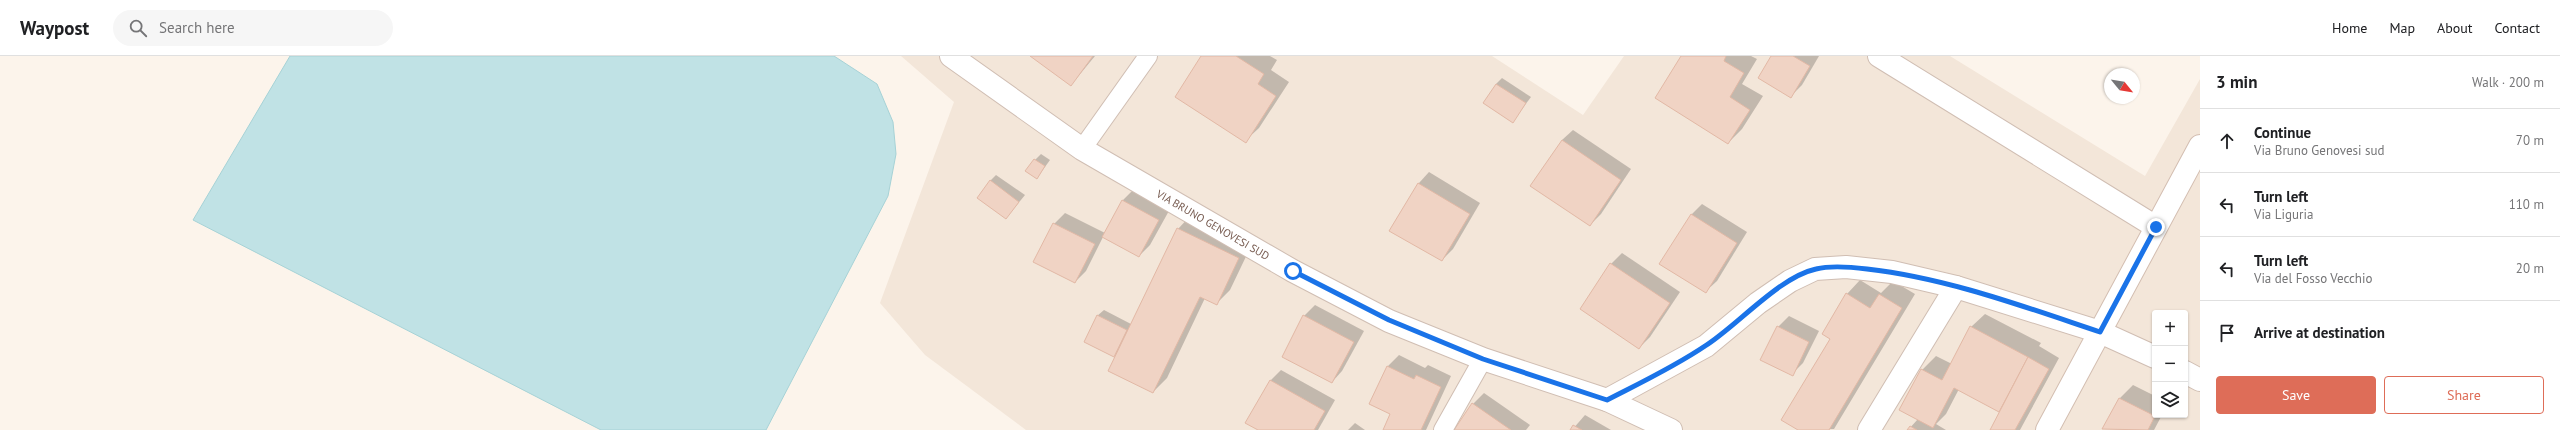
<!DOCTYPE html>
<meta charset="utf-8">
<style>
:root{--surface:#fff;--page:#f6f6f6;--text:#202124;--muted:#757577;--line:#e0e0e0;--accent:#de6d58}
body{margin:0;font-family:"PT Sans",sans-serif;background:var(--page);color:var(--text)}
.controls{position:absolute;right:12px;bottom:12px;display:grid;overflow:hidden;border-radius:4px;box-shadow:0 1px 3px #0004}
.controls button{width:36px;height:36px;display:grid;place-items:center;padding:0;border:0;border-bottom:1px solid var(--line);background:var(--surface);color:var(--text);font:20px sans-serif}
.compass{position:absolute;left:2104px;top:12px;width:36px;height:36px;border-radius:50%;background:var(--surface);box-shadow:0 1px 3px #0004;rotate:120deg}
.stop{position:absolute;width:12px;height:12px;margin:-9px;border:3px solid #1a73e8;border-radius:50%;background:#fff}
.stop.end{background:#1a73e8;border-color:#fff;box-shadow:0 1px 4px #0008}
.list{margin:0;padding:0;list-style:none}
h2{display:flex;justify-content:space-between;align-items:center;height:52px;margin:0;padding:0 16px;font-size:17px}
h2 small{font-size:13px;font-weight:400;color:var(--muted)}
.list li{display:grid;grid-template-columns:26px 1fr auto;gap:12px;align-items:center;box-sizing:border-box;height:64px;padding:0 16px;border-top:1px solid var(--line)}
.list b{display:block;font-size:15px;white-space:nowrap}
.list p{margin:0;font-size:13px;white-space:nowrap;color:var(--muted)}
.list em{font-size:13px;font-style:normal;color:var(--muted)}
.actions{display:flex;gap:8px;padding:12px 16px}
.actions a{flex:1;padding:9px 0;border:1px solid var(--accent);border-radius:4px;text-align:center;font-size:14px;color:var(--accent)}
.actions .main{background:var(--accent);color:#fff}
.icon{flex:none;width:22px;height:22px;fill:none;stroke:currentColor;stroke-width:2;stroke-linecap:round;stroke-linejoin:round}
.map{position:relative;flex:none;width:2200px;height:374px;overflow:hidden}
header{display:flex;align-items:center;gap:24px;box-sizing:border-box;height:56px;padding:0 20px;background:var(--surface);border-bottom:1px solid var(--line)}
header strong{font-size:19px}
nav{display:flex;gap:22px;margin-inline-start:auto;font-size:14px}
.search{width:280px;height:36px;background:var(--page);display:flex;align-items:center;gap:10px;box-sizing:border-box;padding:0 14px;border-radius:22px;color:var(--muted);font-size:15px}
main{display:flex}
aside{flex:1;background:var(--surface)}
.map>svg:first-child{display:block}
.residential{fill:#f3e6d9;fill-rule:evenodd}
.water{fill:#c0e2e5;stroke:#a6d2d6}
.shadow{fill:#0003}
.building{fill:#f0d3c4;stroke:#e2b8a5}
.lines{fill:none;stroke-linecap:round;stroke-linejoin:round}
.lane-casing{stroke:#d0beb3;stroke-width:20}
.street-casing{stroke:#d0beb3;stroke-width:24}
.secondary-casing{stroke:#d3beb1;stroke-width:24}
.lane{stroke:#fff;stroke-width:18}
.street{stroke:#fff;stroke-width:22}
.secondary{stroke:#fff;stroke-width:22}
.route{stroke:#1a73e8;stroke-width:5}
.labels{text-anchor:middle;dominant-baseline:central;stroke-width:3;stroke-linejoin:round;paint-order:stroke}
.street-label{font-size:11px;fill:#765a4f;stroke:#fef8f1}
</style>
<header>
<strong>Waypost</strong>
<div class="search"><svg class="icon" aria-label="search" viewBox="0 0 24 24"><circle cx="10" cy="10" r="6"/><path d="M15 15l6 6"/></svg>Search here</div>
<nav><a>Home</a><a>Map</a><a>About</a><a>Contact</a></nav>
</header>
<main>
<div class="map">
<svg width="2200" height="374" viewBox="0 0 2200 374">
<rect width="100%" height="100%" fill="#fcf4eb"/>
<path class="residential" d="M901 0H1492L1583 59 1624 0H1950L2145 120 2200 23V374H1026L925 299 880 247 954 46ZM2155 257H2185V359H2155Z"/>
<polygon class="water" points="290,0 834,0 877,28 893,66 896,98 888,140 766,374 601,374 193,164"/>
<g class="shadow">
<polygon points="1032,0 1095,0 1071,29"/>
<polygon points="1202,0 1270,0 1277,4 1271,14 1289,26 1259,72 1245,85"/>
<polygon points="1682,0 1751,0 1757,3 1742,28 1763,40 1742,73 1728,87"/>
<polygon points="1772,0 1819,0 1802,29 1791,40"/>
<polygon points="1502,22 1531,41 1513,65 1496,28"/>
<polygon points="1573,74 1631,113 1601,158 1590,169 1562,84"/>
<polygon points="1041,98 1050,104 1037,122 1035,104"/>
<polygon points="1429,116 1480,147 1453,193 1442,204 1391,174 1419,127"/>
<polygon points="996,119 1025,139 1006,162 990,125"/>
<polygon points="1134,133 1170,153 1150,189 1139,200 1103,181 1086,215 1075,226 1054,168 1065,157 1105,177 1123,144"/>
<polygon points="1702,148 1747,176 1717,225 1706,235 1691,159"/>
<polygon points="1191,159 1252,188 1230,234 1216,248 1205,242 1167,322 1153,336 1117,297 1114,300 1097,260 1104,254 1131,268 1178,173"/>
<polygon points="1622,197 1680,236 1650,281 1639,292 1611,208"/>
<polygon points="1860,224 1881,237 1893,225 1915,238 1834,373 1800,374 1847,238"/>
<polygon points="1315,249 1364,275 1342,315 1332,326 1304,260"/>
<polygon points="1985,258 2041,287 2039,290 2059,302 2020,374 1991,374 2003,350 1999,354 1959,333 1946,358 1936,368 1946,374 1908,374 1918,363 1922,314 1936,300 1952,308 1971,271"/>
<polygon points="1789,260 1819,275 1803,307 1792,318 1778,271"/>
<polygon points="1399,299 1425,312 1428,309 1451,320 1426,374 1384,374 1392,357 1371,348 1388,310"/>
<polygon points="1281,314 1335,344 1318,374 1260,374 1270,325"/>
<polygon points="2133,329 2155,340 2155,359 2162,359 2154,374 2103,373 2120,342"/>
<polygon points="1484,337 1530,369 1526,374 1455,374 1473,348"/>
<polygon points="1585,359 1611,374 1572,374"/>
<polygon points="1355,367 1365,374 1348,374"/>
</g>
<g class="building">
<polygon points="1030,0 1093,0 1071,30"/>
<polygon points="1201,0 1236,0 1264,18 1258,28 1276,40 1246,87 1175,41"/>
<polygon points="1681,0 1726,0 1724,5 1744,17 1730,41 1750,54 1728,88 1655,42"/>
<polygon points="1771,0 1793,0 1810,10 1791,42 1758,22"/>
<polygon points="1496,28 1526,47 1513,67 1483,47"/>
<polygon points="1562,84 1621,124 1590,170 1530,130"/>
<polygon points="1034,103 1045,110 1037,123 1025,115"/>
<polygon points="990,124 1019,146 1006,163 977,142"/>
<polygon points="1418,127 1470,158 1442,205 1389,175"/>
<polygon points="1122,144 1159,164 1139,201 1102,181"/>
<polygon points="1691,158 1737,187 1706,237 1659,208"/>
<polygon points="1053,167 1095,188 1075,227 1033,206"/>
<polygon points="1177,172 1239,202 1217,249 1200,241 1153,337 1108,315"/>
<polygon points="1610,207 1670,247 1639,293 1580,253"/>
<polygon points="1846,237 1870,252 1879,238 1902,252 1829,374 1798,374 1781,364 1830,283 1822,278"/>
<polygon points="1097,259 1127,274 1114,301 1084,286"/>
<polygon points="1303,259 1354,286 1332,327 1282,301"/>
<polygon points="1777,270 1809,286 1793,320 1760,304"/>
<polygon points="1970,270 2028,301 1999,356 1954,332 1933,372 1899,354 1921,313 1942,324"/>
<polygon points="2028,301 2049,313 2015,374 1990,374"/>
<polygon points="1387,310 1414,323 1416,319 1441,331 1421,374 1383,374 1390,358 1369,348"/>
<polygon points="1270,324 1325,355 1314,374 1258,374 1245,367"/>
<polygon points="2119,342 2155,360 2148,374 2102,373"/>
<polygon points="1472,347 1511,374 1454,374"/>
<polygon points="1573,369 1582,374 1570,374"/>
<polygon points="1910,370 1917,374 1907,374"/>
</g>
<g class="lines">
<g class="lane-casing">
<g id="lane">
<polyline points="1082,93 1148,0"/>
<polyline points="1443,374 1483,303"/>
</g>
</g>
<g class="street-casing">
<g id="street">
<path id="s1" d="M951 0 1082 93 1293 215 1389 265 1483 303 1607 344 1671 374"/>
<polyline points="1879,0 2156,171"/>
<polyline points="2185,316 2200,324"/>
<polyline points="1607,344 1706,290 1758,247 1790,225 1815,213 1846,211 1892,216 1956,231 2100,276 2155,301"/>
<polyline points="1869,374 1956,231"/>
</g>
</g>
<g class="secondary-casing">
<polyline id="secondary" points="2047,374 2200,90"/>
</g>
<use href="#lane" class="lane"/>
<use href="#street" class="street"/>
<use href="#secondary" class="secondary"/>
</g>
<g class="lines">
<path class="route" d="M1293 215 1389 264 1483 303 1607 344C1640 327 1674 311 1705 290 1737 270 1779 221 1816 213 1832 209 1851 211 1867 213 1947 222 2025 251 2100 276L2156 171"/>
</g>
<g class="labels">
<g class="street-label">
<text stroke="none"><textPath href="#s1" startOffset="312">VIA BRUNO GENOVESI SUD</textPath></text>
</g>
</g>
</svg>
<div class="controls">
<button>+</button>
<button>−</button>
<button><svg class="icon" aria-label="layers" viewBox="0 0 24 24"><path d="M12 4l9 5-9 5-9-5zM3 14l9 5 9-5"/></svg></button>
</div>
<svg class="compass" viewBox="-18 -18 36 36"><path d="M0-13l5 13h-10z" fill="#e53935"/><path d="M0 13l5-13h-10z" fill="#757577"/></svg>
<div class="stop" style="left:1293px;top:215px"></div>
<div class="stop end" style="left:2156px;top:171px"></div>
</div>
<aside>
<h2>3 min<small>Walk · 200 m</small></h2>
<ul class="list">
<li><svg class="icon" aria-label="ahead" viewBox="0 0 24 24"><path d="M12 20V5M6 11l6-6 6 6"/></svg><div><b>Continue</b><p>Via Bruno Genovesi sud</p></div><em>70 m</em></li>
<li><svg class="icon" aria-label="left" viewBox="0 0 24 24"><path d="M17 20v-9H6M10 6l-5 5 5 5"/></svg><div><b>Turn left</b><p>Via Liguria</p></div><em>110 m</em></li>
<li><svg class="icon" aria-label="left" viewBox="0 0 24 24"><path d="M17 20v-9H6M10 6l-5 5 5 5"/></svg><div><b>Turn left</b><p>Via del Fosso Vecchio</p></div><em>20 m</em></li>
<li><svg class="icon" aria-label="arrive" viewBox="0 0 24 24"><path d="M6 21V4h12l-3 4 3 4H6"/></svg><div><b>Arrive at destination</b></div></li>
</ul>
<div class="actions"><a class="main">Save</a><a>Share</a></div>
</aside>
</main>
